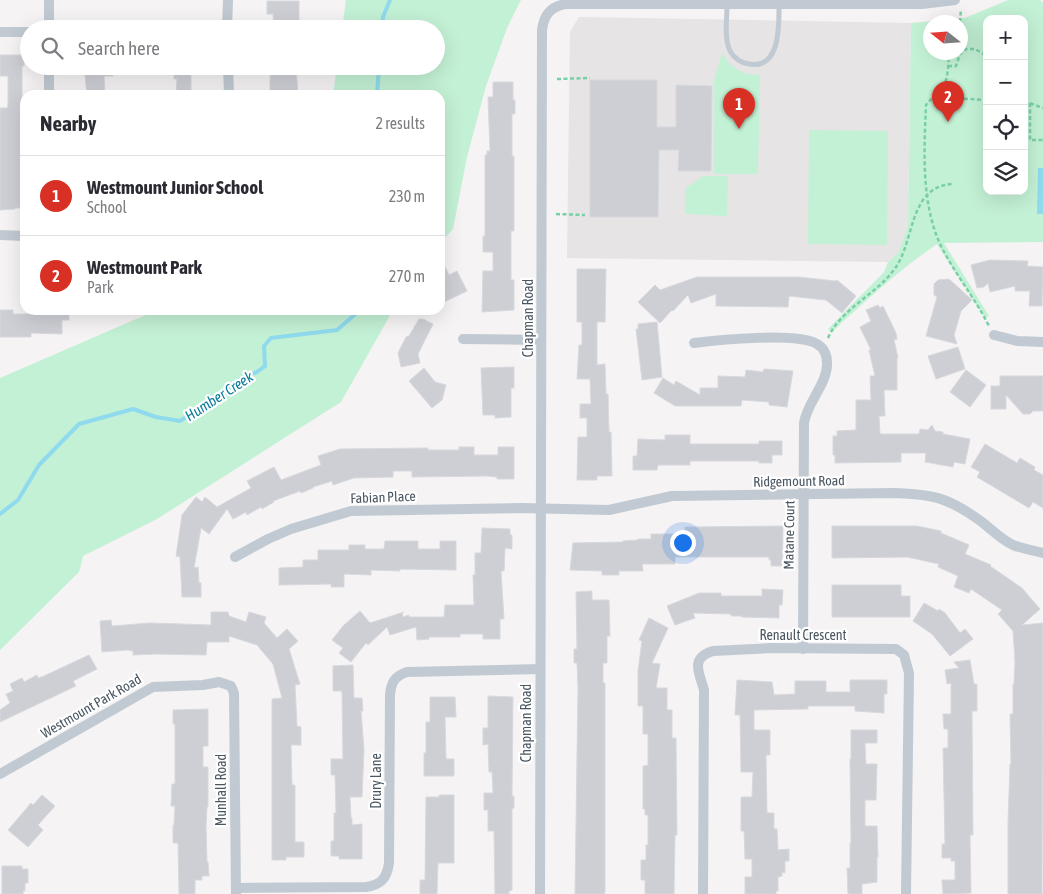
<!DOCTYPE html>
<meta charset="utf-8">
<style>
:root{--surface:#fff;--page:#f2f2f3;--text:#2b2b33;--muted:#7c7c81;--line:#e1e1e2;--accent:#d93025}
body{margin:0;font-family:"Asap Condensed",sans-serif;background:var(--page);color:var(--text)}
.controls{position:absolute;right:15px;top:15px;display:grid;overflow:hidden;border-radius:10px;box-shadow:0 5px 20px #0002}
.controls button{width:45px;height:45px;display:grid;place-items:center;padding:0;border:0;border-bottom:1px solid var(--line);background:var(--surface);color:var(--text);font:25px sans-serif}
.compass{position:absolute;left:923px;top:15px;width:45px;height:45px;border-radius:50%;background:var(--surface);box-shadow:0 5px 20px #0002;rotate:287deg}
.you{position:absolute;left:682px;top:542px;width:18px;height:18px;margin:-12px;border:4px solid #fff;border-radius:50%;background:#1a73e8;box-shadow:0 0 0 8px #1a73e833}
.badge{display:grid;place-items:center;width:32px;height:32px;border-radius:50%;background:var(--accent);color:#fff;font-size:16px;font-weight:700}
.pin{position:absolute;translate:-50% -41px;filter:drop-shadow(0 1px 2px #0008)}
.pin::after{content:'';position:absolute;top:26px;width:18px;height:15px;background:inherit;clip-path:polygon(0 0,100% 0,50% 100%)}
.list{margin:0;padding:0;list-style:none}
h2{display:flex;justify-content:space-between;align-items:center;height:65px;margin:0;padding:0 20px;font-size:21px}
h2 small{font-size:16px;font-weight:400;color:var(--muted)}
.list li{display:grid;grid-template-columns:32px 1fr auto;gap:15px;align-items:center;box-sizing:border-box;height:80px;padding:0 20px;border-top:1px solid var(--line)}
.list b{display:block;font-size:19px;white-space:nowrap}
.list p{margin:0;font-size:16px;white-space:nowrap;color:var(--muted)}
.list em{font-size:16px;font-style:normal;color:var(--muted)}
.icon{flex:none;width:28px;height:28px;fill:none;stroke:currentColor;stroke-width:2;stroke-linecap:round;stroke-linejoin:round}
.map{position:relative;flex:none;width:1043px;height:894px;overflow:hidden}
.search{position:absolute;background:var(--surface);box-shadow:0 5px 20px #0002;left:20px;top:20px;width:425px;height:55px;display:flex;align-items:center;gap:12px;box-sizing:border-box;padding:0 18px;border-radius:28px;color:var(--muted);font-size:19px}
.panel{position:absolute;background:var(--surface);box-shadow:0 5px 20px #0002;left:20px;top:90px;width:425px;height:225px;border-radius:15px}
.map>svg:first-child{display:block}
.education{fill:#e6e4e5}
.green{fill:#c3f1d5;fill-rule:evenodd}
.water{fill:#90daee}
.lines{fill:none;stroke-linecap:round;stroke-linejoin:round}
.stream{stroke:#90daee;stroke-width:4}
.building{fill:#cdcfd5;stroke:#d7d9de}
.path{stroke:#7ad0a6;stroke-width:2.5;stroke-dasharray:4 2.5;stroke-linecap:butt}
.service{stroke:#c1cad2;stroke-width:5}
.minor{stroke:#c1cad2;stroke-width:10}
.labels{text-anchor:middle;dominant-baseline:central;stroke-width:4.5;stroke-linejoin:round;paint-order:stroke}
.street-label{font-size:14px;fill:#4a5661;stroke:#fff}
.water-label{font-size:15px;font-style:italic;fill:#0c7c9b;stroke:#fff}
</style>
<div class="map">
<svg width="1043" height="894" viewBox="0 0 1043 894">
<rect width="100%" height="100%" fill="#f5f3f3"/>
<polygon class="education" points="579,17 911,23 908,226 898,253 888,262 567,258 570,32"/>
<g class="green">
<polygon points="346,0 521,0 507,28 486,86 467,157 453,229 440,243 440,95 333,95 337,66 436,66 436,29 342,29"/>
<path d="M1008 0H1040L1043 3V242L944 243 989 316 985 318 937 244C899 270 865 301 832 332L828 329 884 272 888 262 898 253 908 226 911 23 965 18ZM987 19H1024V191H987ZM930 22H960V52H930Z"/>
<path d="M722 53C733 69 739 74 760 75L758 174H714V80Z"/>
<polygon points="809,130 888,131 887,245 808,244"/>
<polygon points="703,176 728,176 727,216 685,214 685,189"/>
<polygon points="157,310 393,310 341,402 157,519 83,556 79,572 0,650 0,378"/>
</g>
<polygon class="water" points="1038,168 1043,168 1043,214 1037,214"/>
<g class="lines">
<g class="stream">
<polyline points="382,29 383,17 390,0"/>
<polyline points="377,95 379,66"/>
<polyline points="0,514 18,500 39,465 79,424 133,409 156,417 180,421 221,395 243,377 257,372 265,366 264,346 271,338 337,330 360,310"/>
</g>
</g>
<g class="building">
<polygon points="267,1 299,1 299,29 274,29 273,14 267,14"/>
<polygon points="0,55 24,55 24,66 22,66 22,208 15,208 15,209 0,210 0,108 7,108 8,106 8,76 0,76"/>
<polygon points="84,66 113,66 113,76 104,76 105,95 87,95"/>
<polygon points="174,66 191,66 191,95 176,95 177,79 174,79"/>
<polygon points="271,66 296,66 298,95 270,95 270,69 271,69"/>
<polygon points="590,80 657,80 657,127 676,127 676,85 712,86 711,171 678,171 679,150 659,150 658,217 590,217"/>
<polygon points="493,82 513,82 513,100 515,100 515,114 512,114 512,156 514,156 514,231 511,231 511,280 514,280 514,310 482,312 483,271 493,271 493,252 483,252 483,236 485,236 485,155 487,155 487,151 490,151 488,97 493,97"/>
<polygon points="440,256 449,275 457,271 467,291 440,304"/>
<polygon points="990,260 1028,261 1027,266 1043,267 1042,306 1029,306 1030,291 1015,291 1015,286 990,292 988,283 984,287 977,288 971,265"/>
<polygon points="577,269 606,269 605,322 597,322 597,365 605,364 606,394 608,394 609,432 611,432 612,476 597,476 597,480 577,480 578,437 587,437 587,418 580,418 580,404 591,404 590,379 577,379 579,345 582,345 582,322 577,322"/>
<polygon points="697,277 799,277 835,281 837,280 856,296 842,313 826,300 789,296 788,307 716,306 716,294 691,303 688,295 673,311 672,310 660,323 638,302 655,285 660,290"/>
<polygon points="949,279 972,300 961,311 954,335 957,344 926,336 937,297 934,295 934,284 938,280"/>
<polygon points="878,305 880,308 883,306 896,333 897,339 894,340 898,358 897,358 897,390 884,390 885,416 879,416 880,434 919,434 920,429 928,430 932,425 935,431 943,432 943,434 970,439 965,464 954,462 953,467 925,462 926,453 901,453 901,462 835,463 835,455 833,455 833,436 837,436 837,431 856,430 856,400 871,400 870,376 875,376 869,350 871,350 860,327 871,321 866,310"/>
<polygon points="0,310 13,310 13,314 38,314 38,311 42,311 42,310 69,310 69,320 62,320 62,334 31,333 31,337 0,337"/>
<polygon points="419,319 423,319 433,324 418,354 420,363 401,367 398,353 406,337 409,336"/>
<polygon points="657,322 662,377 642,380 636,329 638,329 638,324"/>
<polygon points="958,347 965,369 936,379 928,356"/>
<polygon points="514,367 514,388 511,388 511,417 495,418 495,415 483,415 481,368"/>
<polygon points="424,368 435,382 446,385 442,400 432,408 409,381"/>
<polygon points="764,369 793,371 787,407 769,405 769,402 742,400 741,406 675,406 654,393 663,378 674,385 676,381 700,395 700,388 718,388 718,376 745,377 746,370 763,372"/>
<polygon points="966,370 986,385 970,407 950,392"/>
<polygon points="1000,376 1043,376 1043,411 1033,411 1030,414 1023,414 1006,395 1006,409 991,409 991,386 1000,386"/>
<polygon points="665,435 690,435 690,444 759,444 759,441 782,441 782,455 772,455 772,463 759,463 759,461 690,461 690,465 658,465 657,470 633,470 633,456 637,456 638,439 665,440"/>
<polygon points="985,444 1017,463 1020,458 1035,467 1034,470 1043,475 1043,508 1033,502 1029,508 977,477 980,472 971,467"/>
<polygon points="459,447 474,447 474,455 498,455 498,447 514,447 514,479 497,479 497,477 486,476 412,477 412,471 393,471 393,477 354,478 333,485 332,481 313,487 313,488 301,493 300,491 273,501 274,502 262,509 261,507 247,515 246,512 233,519 227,509 209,534 201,528 194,568 198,567 199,583 201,583 201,597 182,597 180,557 176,556 182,515 196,497 202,502 205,497 217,507 251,488 247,481 274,467 281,480 321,465 318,456 340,449 428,448 428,450 459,450"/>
<polygon points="783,526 782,566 771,566 771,560 769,560 769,557 675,557 675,564 642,564 643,571 619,571 619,575 602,575 602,571 570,570 573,543 623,542 623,541 638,540 638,539 651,539 651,534 685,534 685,527"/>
<polygon points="832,526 917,526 941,531 941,533 969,545 965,554 991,565 990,566 1022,588 1040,609 1022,625 1043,623 1042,894 1008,894 1008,823 1010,764 1011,764 1010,714 1013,714 1013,684 1014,684 1015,661 1013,631 998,614 1002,610 971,589 969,593 954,587 958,576 938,567 939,564 907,557 832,558"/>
<polygon points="482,528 510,529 510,535 512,535 512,549 505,548 504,571 501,571 504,619 500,619 500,639 483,639 483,634 460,634 460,637 429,637 429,639 417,640 416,627 390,635 387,627 368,645 366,643 351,662 339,653 343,648 332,640 343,626 360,611 370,623 404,612 402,613 403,617 409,615 409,617 444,617 445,605 474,605 473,575 475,575 475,553 481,553"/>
<polygon points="385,541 418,541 418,549 440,549 440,541 456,541 456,570 400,569 400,571 371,570 371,575 344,574 344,587 331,587 331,584 279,585 279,568 303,567 303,560 318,560 318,550 349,550 349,545 365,545 365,549 384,549"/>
<polygon points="832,585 901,585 901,596 910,596 910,617 832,617"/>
<polygon points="762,589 783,590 782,605 779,605 779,618 741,617 741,616 731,616 731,614 693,613 695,618 675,625 667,606 699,593 721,593 721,596 762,596"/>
<polygon points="592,591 592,600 609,600 610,636 607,636 607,663 603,663 603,683 605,683 605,892 604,894 575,894 578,687 577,663 574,663 574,649 577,649 576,592"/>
<polygon points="924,603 938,611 939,609 945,613 960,633 965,629 973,639 950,656 932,634 913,621"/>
<polygon points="211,612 228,612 229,616 246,622 249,612 266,617 264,623 277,638 287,629 298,641 289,649 300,684 295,685 297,726 301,727 301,745 291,745 292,785 295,785 295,842 304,842 304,857 286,857 286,860 272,860 272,699 282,698 273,664 257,645 229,636 229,642 207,642 206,655 156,654 133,655 133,651 127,650 102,652 100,621 111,620 112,626 150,623 211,625"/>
<polygon points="649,618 668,628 652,663 660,664 656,688 667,688 667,710 672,710 672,738 676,738 677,835 675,835 674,894 645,894 645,880 641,880 641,860 646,860 646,845 648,845 648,815 645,815 645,809 643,809 643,766 648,765 648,734 643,734 643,706 638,706 638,671 642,641 639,640"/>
<polygon points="89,655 97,669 73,681 76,686 0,722 0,710 10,703 6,694 13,691 10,684 22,678 24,682 37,675 38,678 44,676"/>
<polygon points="970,660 974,684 977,684 977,711 972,711 973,835 970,835 971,893 943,894 942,880 955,880 955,861 951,861 951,858 942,858 942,844 945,844 943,748 948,748 948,729 944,729 943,714 951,714 951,683 947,684 945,670 959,668 954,662"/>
<polygon points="353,665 354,698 362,698 363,711 361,711 364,750 362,797 350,797 351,818 352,818 352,825 362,824 362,859 339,859 339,856 331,856 331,841 334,841 334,813 336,813 335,775 331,775 331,759 343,759 342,691 333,691 333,666"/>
<polygon points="737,680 772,682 774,695 795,694 795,681 826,681 826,692 850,692 850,680 887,680 887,694 884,694 884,713 855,711 855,706 808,706 808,709 754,710 754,730 770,730 770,755 766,755 767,813 774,813 774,829 777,829 778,850 789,849 789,861 785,861 785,873 782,872 782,876 778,877 778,891 776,891 776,894 745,894 745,877 752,877 752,859 745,859 744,831 741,831 741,797 752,797 753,772 741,772 740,715 735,715"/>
<polygon points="488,696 513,697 512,796 514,796 514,808 512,809 512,890 509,891 509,894 495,894 494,831 488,831 488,810 484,810 484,793 493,793 492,772 489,772 488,744 483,745 483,728 488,728"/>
<polygon points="430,697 455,697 456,717 445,717 446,759 454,759 454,776 424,776 424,753 426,753 426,722 430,722"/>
<polygon points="208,709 208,746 203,746 203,767 208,767 208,807 207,807 206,826 207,862 208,862 209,876 202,876 202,880 195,880 195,894 179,894 178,843 173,843 173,825 174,825 175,806 171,806 172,784 175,784 175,724 173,724 173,710"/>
<polygon points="851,730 877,730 877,743 865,743 866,764 877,764 876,800 865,800 865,826 877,826 878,857 877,857 877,882 862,884 862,894 848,894 847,868 850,868 850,843 851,843 850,759 851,759"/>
<polygon points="42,795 55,806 38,825 43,830 28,847 8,830 31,803 33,805"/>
<polygon points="439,795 454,795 454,863 438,863 437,894 420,894 420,880 425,880 426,797 439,797"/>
<polygon points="2,866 22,866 22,869 28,869 28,883 25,883 25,891 23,891 23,894 2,894"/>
</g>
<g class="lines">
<g class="path">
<polyline points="960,22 961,9"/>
<path d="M949 52C948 65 949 81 940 91 935 97 930 99 926 105 924 151 921 204 941 246 955 274 975 298 989 326"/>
<polyline points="948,66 956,66 960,54 966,49 975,49 987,56"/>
<polyline points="557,79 590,78"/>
<polyline points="940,91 951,98 987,100"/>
<polyline points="1024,101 1043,108"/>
<polyline points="1030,103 1030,140 1043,140"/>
<polyline points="556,214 585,215"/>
<path d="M828 338C841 308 878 294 896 267 915 239 909 186 953 184"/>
</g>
<path class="service" d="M727 5C727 18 724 39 730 51 734 58 741 63 749 64 781 70 779 24 779 4"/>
<g class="minor">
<polyline points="49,0 49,29"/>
<polyline points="227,29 228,0"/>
<polyline points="0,32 29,32"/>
<polyline points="228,66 229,95"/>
<polyline points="49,95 49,66"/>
<polyline points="0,235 25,236"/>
<polyline points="994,335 1017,341 1043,342"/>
<polyline points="463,339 541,340"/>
<path d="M694 343C718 340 797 332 817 344 824 348 827 354 827 363 828 383 807 402 804 423L803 649"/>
<path d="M235 557 268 539 291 529 351 511 521 508 609 510 672 496 893 493C934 494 949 498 982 522 992 530 1002 540 1013 545 1023 549 1033 550 1043 553"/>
<polyline points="0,774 153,687 203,685 219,682 231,686 234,693 236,894"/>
<path d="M236 888 366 887C381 885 387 878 389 863L390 695C391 682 395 676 407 672L540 669"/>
<path d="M540 894 542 30C544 15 550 7 565 4H922L955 0"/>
<path d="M703 894 704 690C700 674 689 658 713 651L772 648 896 649 904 655 909 673 906 894"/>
</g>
</g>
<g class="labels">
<g class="street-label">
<text transform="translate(528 318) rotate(-90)">Chapman Road</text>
<text transform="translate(799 481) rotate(-1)">Ridgemount Road</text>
<text transform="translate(383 497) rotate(-2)">Fabian Place</text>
<text transform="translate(789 535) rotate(-89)">Matane Court</text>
<text x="803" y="635">Renault Crescent</text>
<text transform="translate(91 706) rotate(-30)">Westmount Park Road</text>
<text transform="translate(526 723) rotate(-90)">Chapman Road</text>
<text transform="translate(376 781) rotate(-90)">Drury Lane</text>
<text transform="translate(221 790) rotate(-90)">Munhall Road</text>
</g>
<g class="water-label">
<text transform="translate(219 396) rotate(-33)">Humber Creek</text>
</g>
</g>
</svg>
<div class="controls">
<button>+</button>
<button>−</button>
<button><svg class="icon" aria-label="locate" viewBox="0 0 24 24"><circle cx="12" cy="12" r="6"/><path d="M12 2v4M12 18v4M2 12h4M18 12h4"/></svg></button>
<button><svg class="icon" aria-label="layers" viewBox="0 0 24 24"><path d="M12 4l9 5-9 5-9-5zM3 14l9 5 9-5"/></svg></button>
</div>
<svg class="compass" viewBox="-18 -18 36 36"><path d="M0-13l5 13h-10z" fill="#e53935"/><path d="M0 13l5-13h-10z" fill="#7c7c81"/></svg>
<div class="you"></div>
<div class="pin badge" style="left:739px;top:129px">1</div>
<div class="pin badge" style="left:948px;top:122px">2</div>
<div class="search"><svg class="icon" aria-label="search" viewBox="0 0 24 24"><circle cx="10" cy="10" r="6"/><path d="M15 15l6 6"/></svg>Search here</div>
<section class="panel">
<h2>Nearby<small>2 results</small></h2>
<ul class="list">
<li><span class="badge">1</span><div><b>Westmount Junior School</b><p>School</p></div><em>230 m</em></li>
<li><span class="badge">2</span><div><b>Westmount Park</b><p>Park</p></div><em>270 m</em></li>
</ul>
</section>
</div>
